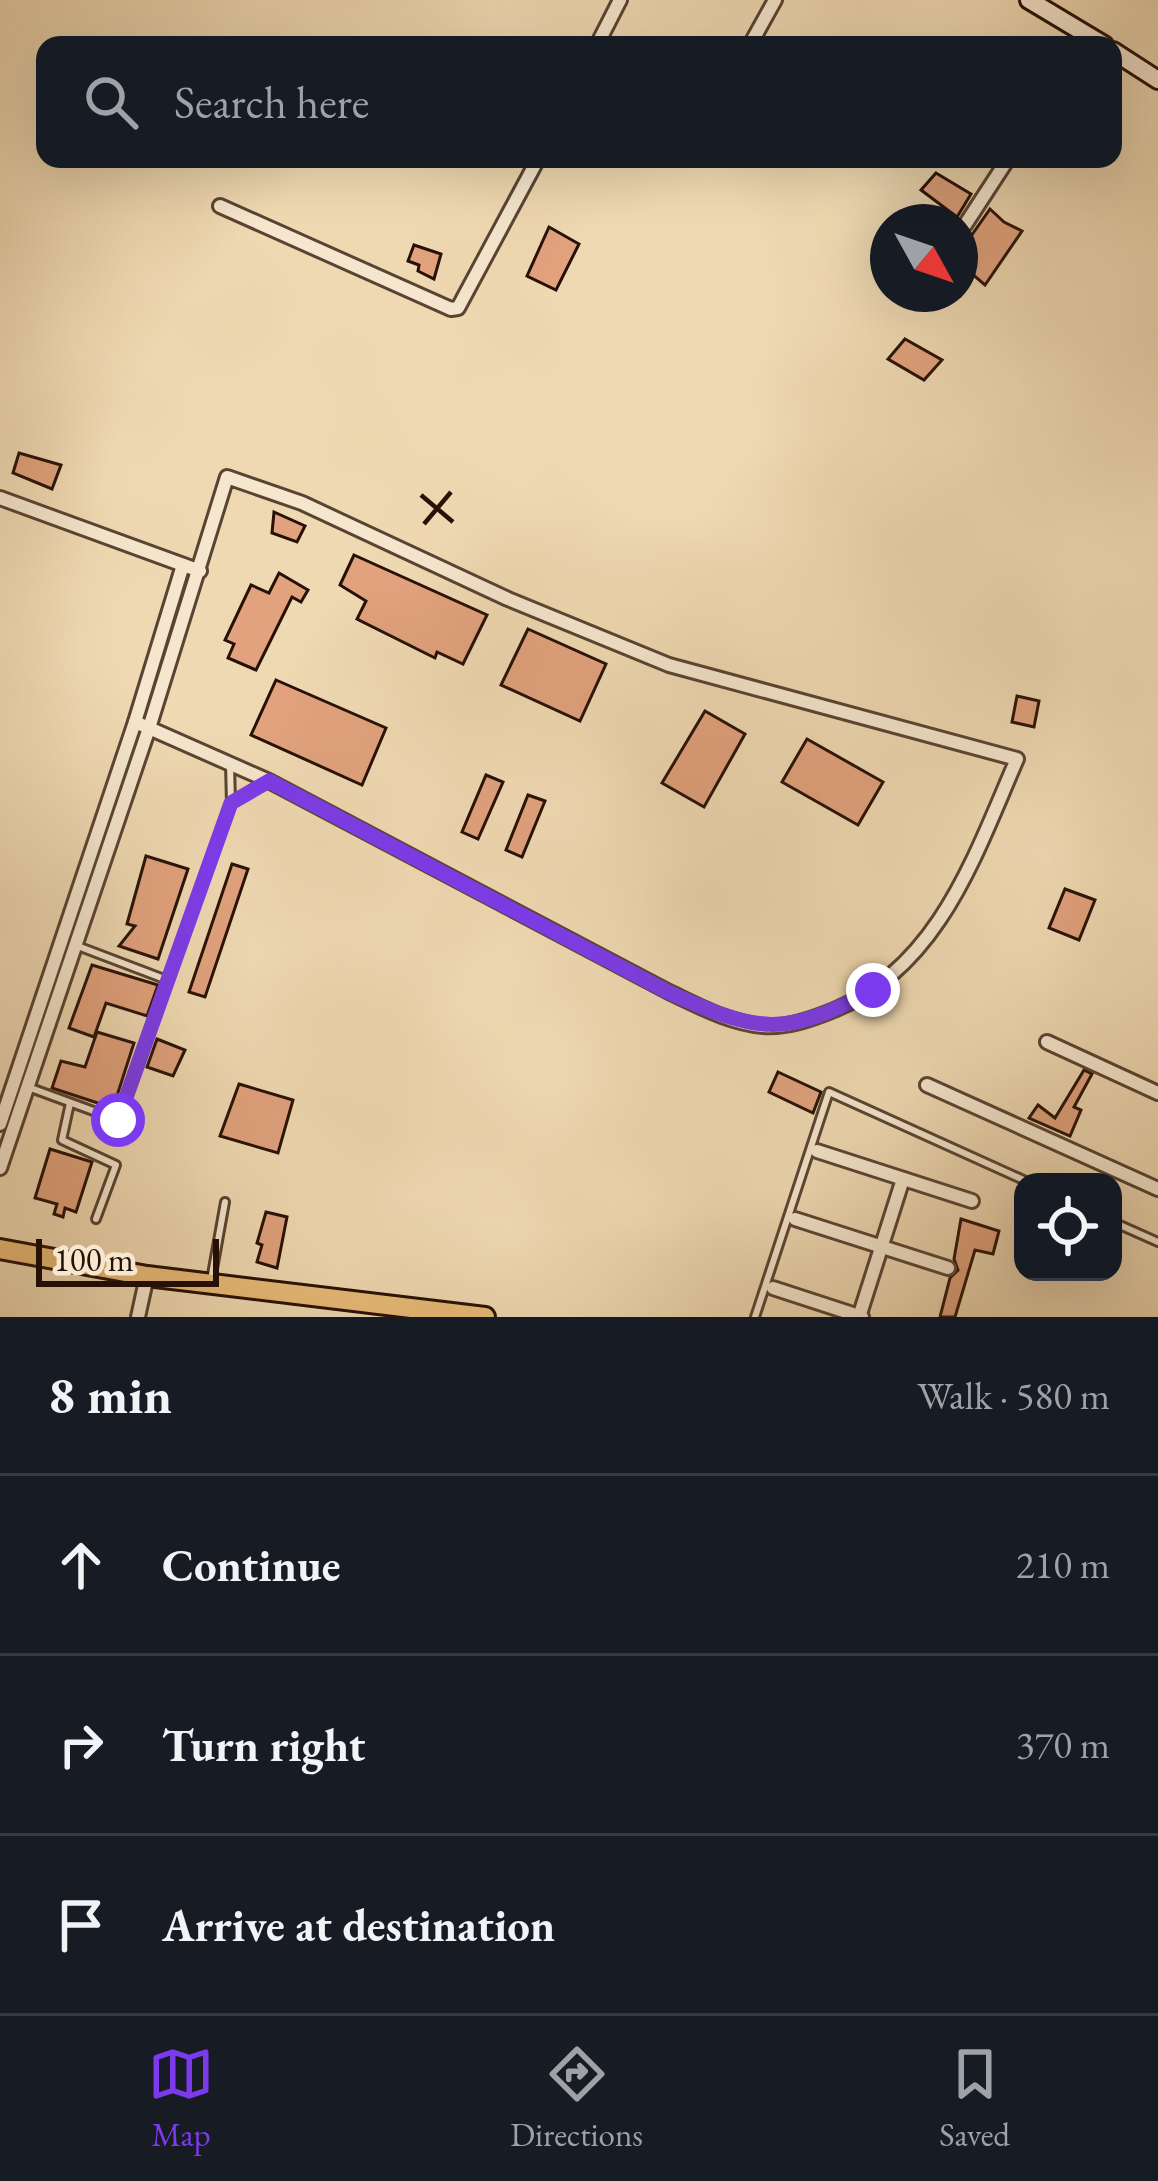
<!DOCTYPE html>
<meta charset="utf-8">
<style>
:root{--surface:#171b24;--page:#242831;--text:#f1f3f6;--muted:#9ea1a6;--line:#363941;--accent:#7c3aed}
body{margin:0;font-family:"EB Garamond",serif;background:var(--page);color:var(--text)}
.controls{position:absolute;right:36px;bottom:36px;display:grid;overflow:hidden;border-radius:24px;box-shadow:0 12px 48px #0002}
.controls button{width:108px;height:108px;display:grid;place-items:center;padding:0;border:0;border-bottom:3px solid var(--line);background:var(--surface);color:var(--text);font:60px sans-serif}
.compass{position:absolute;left:870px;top:204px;width:108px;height:108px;border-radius:50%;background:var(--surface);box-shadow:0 12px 48px #0002;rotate:130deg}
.scale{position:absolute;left:36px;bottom:30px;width:183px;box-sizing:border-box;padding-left:12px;border:6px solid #271107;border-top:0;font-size:33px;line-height:42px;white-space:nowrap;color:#271107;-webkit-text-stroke:9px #f5e6cd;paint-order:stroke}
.stop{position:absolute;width:36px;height:36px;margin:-27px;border:9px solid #7c3aed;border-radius:50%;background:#fff}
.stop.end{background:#7c3aed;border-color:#fff;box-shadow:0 3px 12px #0008}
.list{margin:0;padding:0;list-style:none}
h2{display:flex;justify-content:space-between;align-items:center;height:156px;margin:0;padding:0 48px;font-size:51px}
h2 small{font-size:39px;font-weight:400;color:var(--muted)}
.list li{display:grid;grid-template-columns:78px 1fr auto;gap:36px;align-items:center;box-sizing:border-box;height:180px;padding:0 48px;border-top:3px solid var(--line)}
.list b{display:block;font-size:45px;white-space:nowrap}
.list em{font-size:39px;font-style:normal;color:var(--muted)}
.icon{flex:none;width:66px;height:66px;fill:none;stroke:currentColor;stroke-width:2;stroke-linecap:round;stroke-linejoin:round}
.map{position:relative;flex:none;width:1158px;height:1317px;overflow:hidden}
.search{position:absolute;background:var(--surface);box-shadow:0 12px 48px #0002;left:36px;right:36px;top:36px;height:132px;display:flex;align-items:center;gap:30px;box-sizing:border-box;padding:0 42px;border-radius:24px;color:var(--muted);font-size:45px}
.sheet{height:696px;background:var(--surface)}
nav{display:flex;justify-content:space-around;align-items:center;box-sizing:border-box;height:168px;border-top:3px solid var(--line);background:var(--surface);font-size:33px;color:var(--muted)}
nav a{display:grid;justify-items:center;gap:6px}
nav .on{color:var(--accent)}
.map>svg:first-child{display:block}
.building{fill:#e1a27d;stroke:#271107;stroke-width:3}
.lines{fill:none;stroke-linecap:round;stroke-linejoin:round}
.lane-casing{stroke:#594332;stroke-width:12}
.street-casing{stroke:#594332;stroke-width:18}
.secondary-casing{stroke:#271107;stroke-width:22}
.primary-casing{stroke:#271107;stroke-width:24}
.lane{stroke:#f5e6cd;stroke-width:6}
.street{stroke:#f5e6cd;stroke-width:12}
.secondary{stroke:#f5e6cd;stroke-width:16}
.primary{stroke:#e8bc79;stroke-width:18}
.route{stroke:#7c3aed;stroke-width:15}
.ticks{fill:none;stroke:#271107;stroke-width:4.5}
</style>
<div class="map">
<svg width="1158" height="1317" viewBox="0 0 1158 1317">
<rect width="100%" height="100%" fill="#efd9b2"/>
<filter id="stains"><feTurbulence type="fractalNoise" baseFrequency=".00167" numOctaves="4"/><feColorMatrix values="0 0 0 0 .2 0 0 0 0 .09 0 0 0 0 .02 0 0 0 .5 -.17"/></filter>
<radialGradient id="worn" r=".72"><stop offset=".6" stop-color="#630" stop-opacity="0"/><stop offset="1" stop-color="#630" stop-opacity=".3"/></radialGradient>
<g class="building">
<polygon points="936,173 971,194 957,217 921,190"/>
<polygon points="990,209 1004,222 1022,231 985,285 970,272 960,297 960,252"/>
<polygon points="549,227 579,244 556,290 527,276"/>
<polygon points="414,245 441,254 434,279 418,271 419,265 408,261"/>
<polygon points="905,339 942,360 924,380 888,359"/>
<polygon points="19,453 61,465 52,489 13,473"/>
<polygon points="274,512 305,526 297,542 272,533"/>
<polygon points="354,555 487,615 463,664 437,652 435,658 357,619 366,601 340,585"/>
<polygon points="279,573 308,590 301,602 292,597 256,670 228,658 234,644 225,640 251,585 269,593"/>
<polygon points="528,629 606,664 580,721 501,685"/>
<polygon points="276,680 386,728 362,785 251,735"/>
<polygon points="1017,696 1039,701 1034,727 1012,722"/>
<polygon points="705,711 745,734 704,807 662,783"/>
<polygon points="807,739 883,782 858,825 782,782"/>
<polygon points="486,775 503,782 478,839 462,832"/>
<polygon points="528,795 545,801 522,857 506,850"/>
<polygon points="146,856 188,869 158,959 119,946 135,926 127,924"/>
<polygon points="232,864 248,869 205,997 189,992"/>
<polygon points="1065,889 1095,900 1079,940 1049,928"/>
<polygon points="92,965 158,985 147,1016 106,1003 94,1037 69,1028"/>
<polygon points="97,1032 134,1043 113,1108 52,1088 61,1061 85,1067"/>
<polygon points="157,1039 185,1050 173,1076 147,1067"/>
<polygon points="1084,1070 1092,1074 1074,1107 1081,1110 1070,1136 1029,1118 1038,1105 1055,1118"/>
<polygon points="778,1072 821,1092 813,1113 769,1092"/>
<polygon points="239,1084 293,1100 278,1153 220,1136"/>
<polygon points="50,1149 92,1162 76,1212 65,1208 63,1217 54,1214 57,1204 35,1198"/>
<polygon points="266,1212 287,1217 277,1268 257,1262 262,1245 257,1243"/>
<polygon points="961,1219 999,1231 993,1254 975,1250 955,1317 940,1317 950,1278 958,1270 954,1259"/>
</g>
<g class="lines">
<g class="lane-casing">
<g id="lane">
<polyline points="231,803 269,781"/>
<polyline points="75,945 167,980"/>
<polyline points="28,1087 118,1120 231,803 230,764"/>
<polyline points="70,1103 62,1140 116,1165 96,1219"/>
<polyline points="1113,1222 1158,1242"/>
<polyline points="211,1280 225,1202"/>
<polyline points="755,1317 829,1092 1028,1182"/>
</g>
</g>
<g class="street-casing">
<g id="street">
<polyline points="597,45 620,0"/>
<polyline points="750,45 775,0"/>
<polyline points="220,206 451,309 458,308 538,159"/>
<polyline points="965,225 1008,159"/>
<polyline points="0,498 200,571"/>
<polyline points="1047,1042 1158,1093"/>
<polyline points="927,1085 1158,1189"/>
<polyline points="0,1124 135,722 183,565"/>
<polyline points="817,1151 972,1201"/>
<path d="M0 1168 149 728 227 477 302 503 508 599 669 665 1017 759C975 855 939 967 834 1010 812 1019 787 1028 763 1026 729 1023 699 1006 669 992L269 781 149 728 135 722"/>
<polyline points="795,1219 948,1268"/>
<polyline points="773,1288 862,1317"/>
<polyline points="138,1317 147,1276"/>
<polyline points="859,1317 903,1179"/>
</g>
</g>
<g class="secondary-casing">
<g id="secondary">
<polyline points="1029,0 1104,45"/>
<polyline points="1113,51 1158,80"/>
</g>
</g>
<g class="primary-casing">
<polyline id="primary" points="0,1249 147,1276 485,1317"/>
</g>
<use href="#lane" class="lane"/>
<use href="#street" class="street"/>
<use href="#secondary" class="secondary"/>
<use href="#primary" class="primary"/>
</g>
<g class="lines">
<path class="route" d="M118 1120 231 803 269 781 668 992C758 1033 784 1038 873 990"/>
</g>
<path class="ticks" d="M421 495 453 522M424 524 451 492"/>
<rect width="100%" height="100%" filter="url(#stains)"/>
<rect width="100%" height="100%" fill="url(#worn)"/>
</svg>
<div class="controls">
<button><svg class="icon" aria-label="locate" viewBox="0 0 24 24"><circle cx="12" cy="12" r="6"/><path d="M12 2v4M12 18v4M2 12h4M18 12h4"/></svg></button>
</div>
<svg class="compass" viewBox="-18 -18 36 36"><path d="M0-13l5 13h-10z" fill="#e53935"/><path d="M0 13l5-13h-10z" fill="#9ea1a6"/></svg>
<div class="scale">100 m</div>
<div class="stop" style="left:118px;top:1120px"></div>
<div class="stop end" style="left:873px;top:990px"></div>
<div class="search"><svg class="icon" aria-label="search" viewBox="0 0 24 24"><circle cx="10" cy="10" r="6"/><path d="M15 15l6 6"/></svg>Search here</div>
</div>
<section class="sheet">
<h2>8 min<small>Walk · 580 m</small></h2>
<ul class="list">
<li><svg class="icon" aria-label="ahead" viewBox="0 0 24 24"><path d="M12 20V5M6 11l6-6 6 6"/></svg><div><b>Continue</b></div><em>210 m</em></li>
<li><svg class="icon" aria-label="right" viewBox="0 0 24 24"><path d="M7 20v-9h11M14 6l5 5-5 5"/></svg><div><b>Turn right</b></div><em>370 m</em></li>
<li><svg class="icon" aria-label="arrive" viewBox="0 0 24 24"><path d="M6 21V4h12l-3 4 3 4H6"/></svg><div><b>Arrive at destination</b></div></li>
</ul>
</section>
<nav>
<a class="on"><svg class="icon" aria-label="map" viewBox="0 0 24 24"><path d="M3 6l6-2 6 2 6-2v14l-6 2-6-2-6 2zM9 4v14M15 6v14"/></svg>Map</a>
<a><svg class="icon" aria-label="directions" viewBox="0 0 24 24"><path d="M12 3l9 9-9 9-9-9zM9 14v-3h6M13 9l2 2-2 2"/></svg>Directions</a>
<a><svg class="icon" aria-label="saved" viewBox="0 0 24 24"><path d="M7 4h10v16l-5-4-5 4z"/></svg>Saved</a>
</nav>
